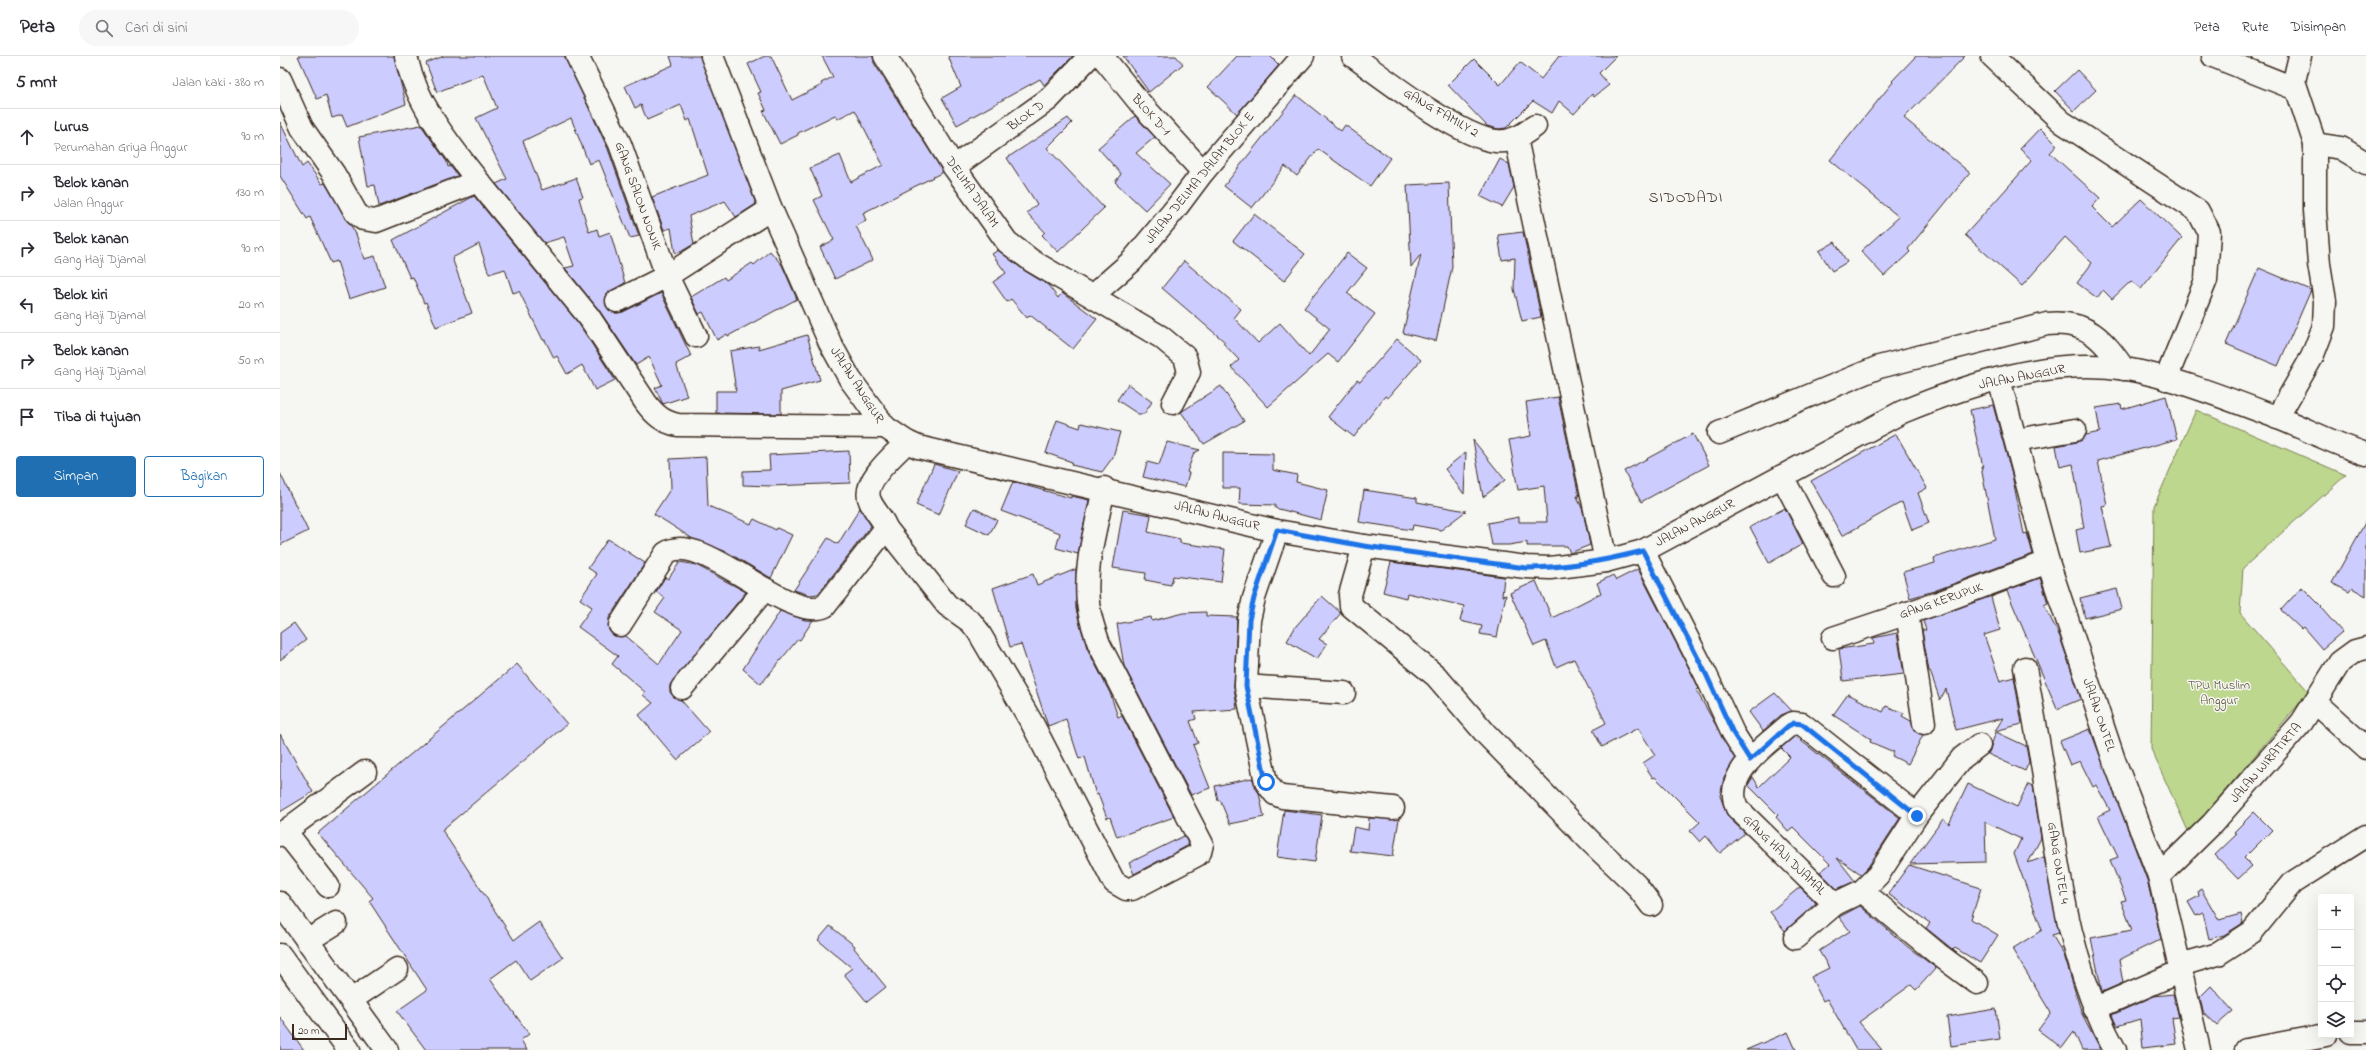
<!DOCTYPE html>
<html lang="id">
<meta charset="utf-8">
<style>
:root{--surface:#fff;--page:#f7f7f7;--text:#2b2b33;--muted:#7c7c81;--line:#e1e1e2;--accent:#1f6fb2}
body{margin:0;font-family:"Indie Flower",sans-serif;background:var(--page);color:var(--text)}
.controls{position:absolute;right:12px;bottom:12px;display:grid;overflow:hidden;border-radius:4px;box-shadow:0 4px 16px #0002}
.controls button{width:36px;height:36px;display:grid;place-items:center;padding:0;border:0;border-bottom:1px solid var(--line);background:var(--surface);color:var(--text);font:20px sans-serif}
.scale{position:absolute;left:12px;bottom:10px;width:55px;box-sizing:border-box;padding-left:4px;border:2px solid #3b2a1e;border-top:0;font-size:11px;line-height:14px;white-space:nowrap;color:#3b2a1e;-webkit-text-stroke:3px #f6f6f2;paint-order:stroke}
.stop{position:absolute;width:12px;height:12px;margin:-9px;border:3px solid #1a73e8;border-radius:50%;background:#fff}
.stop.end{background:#1a73e8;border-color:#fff;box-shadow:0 1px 4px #0008}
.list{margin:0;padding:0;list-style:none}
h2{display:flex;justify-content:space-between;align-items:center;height:52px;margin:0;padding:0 16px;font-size:17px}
h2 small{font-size:13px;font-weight:400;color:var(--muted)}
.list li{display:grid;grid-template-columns:26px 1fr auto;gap:12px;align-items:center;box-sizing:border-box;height:56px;padding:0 16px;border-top:1px solid var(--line)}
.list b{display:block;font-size:15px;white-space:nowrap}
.list p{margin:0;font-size:13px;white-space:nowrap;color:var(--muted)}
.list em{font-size:13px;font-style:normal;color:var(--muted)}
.actions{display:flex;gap:8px;padding:12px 16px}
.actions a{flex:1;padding:9px 0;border:1px solid var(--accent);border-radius:4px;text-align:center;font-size:14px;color:var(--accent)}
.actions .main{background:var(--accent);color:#fff}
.icon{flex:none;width:22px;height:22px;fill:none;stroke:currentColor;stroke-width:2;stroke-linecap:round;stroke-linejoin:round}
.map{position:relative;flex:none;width:2086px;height:994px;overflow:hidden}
header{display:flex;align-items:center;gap:24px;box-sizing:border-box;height:56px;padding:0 20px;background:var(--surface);border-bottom:1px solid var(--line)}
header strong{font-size:19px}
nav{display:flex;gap:22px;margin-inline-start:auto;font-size:14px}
.search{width:280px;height:36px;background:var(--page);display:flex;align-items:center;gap:10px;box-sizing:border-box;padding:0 14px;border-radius:22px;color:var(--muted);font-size:15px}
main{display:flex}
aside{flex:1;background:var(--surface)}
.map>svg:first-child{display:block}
.green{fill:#bdd78e;stroke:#7c8056}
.building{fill:#cdccff;stroke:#3b2a1e}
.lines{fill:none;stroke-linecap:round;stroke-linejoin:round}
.minor-casing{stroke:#3b2a1e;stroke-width:25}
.highway-casing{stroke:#3b2a1e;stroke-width:25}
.minor{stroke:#f6f6f2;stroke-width:22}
.highway{stroke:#f6f6f2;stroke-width:22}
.route{stroke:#1a73e8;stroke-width:5}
.labels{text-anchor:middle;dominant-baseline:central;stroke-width:3;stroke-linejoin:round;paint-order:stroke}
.street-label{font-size:13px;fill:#3b2a1e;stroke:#f6f6f2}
.park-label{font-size:13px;fill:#5c553a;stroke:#f6f6f2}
.quarter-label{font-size:15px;letter-spacing:1px;fill:#3b2a1e;stroke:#f6f6f2}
</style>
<header>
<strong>Peta</strong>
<div class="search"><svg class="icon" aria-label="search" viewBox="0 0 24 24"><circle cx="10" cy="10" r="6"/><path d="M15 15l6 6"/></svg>Cari di sini</div>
<nav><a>Peta</a><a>Rute</a><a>Disimpan</a></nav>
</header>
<main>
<aside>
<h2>5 mnt<small>Jalan kaki · 380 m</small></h2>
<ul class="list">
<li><svg class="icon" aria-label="ahead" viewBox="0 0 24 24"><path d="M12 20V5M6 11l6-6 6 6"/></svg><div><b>Lurus</b><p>Perumahan Griya Anggur</p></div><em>90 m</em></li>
<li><svg class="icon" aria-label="right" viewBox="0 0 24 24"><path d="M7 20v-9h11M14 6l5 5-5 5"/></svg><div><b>Belok kanan</b><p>Jalan Anggur</p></div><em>130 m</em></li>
<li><svg class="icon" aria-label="right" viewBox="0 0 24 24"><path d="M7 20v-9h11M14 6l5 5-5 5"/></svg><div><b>Belok kanan</b><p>Gang Haji Djamal</p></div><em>90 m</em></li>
<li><svg class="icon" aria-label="left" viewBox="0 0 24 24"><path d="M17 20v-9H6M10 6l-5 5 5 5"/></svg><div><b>Belok kiri</b><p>Gang Haji Djamal</p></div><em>20 m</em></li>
<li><svg class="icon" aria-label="right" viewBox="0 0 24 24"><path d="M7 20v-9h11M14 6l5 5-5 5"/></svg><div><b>Belok kanan</b><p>Gang Haji Djamal</p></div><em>50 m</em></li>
<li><svg class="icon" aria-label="arrive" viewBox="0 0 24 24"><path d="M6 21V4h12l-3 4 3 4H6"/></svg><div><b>Tiba di tujuan</b></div></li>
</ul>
<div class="actions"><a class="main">Simpan</a><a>Bagikan</a></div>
</aside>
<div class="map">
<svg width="2086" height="994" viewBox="0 0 2086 994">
<rect width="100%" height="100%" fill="#f6f6f2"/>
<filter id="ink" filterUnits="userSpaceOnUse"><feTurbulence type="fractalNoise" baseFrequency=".025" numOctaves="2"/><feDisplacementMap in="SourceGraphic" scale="8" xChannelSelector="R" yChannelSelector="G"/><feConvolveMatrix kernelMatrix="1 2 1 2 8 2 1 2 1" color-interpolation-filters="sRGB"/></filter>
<g filter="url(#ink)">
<polygon class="green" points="1916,354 2066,419 1963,512 1960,557 2029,636 1909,777 1871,693 1874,450"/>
<g class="building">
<polygon points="18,0 114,0 126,48 67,71 62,59 52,62 46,39 37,43"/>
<polygon points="164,0 285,0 328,93 359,180 350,182 319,104 309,108 291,62 243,85 262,134 296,122 303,141 299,142 309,176 317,173 319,180 330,176 345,227 326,238 326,250 330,255 336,257 343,256 381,237 411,300 396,308 407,340 383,348 375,332 382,329 369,301 356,309 319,254 285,212 294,210 284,181 264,187 216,128 227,123 196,62 217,52 203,18 157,36 146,7"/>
<polygon points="390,0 420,0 476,148 456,161 445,145 409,160 414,188 402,195 395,197 391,172 384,174 372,141 428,119 410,63 407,65 401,49 367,64 361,49 355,52 345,30 393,9"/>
<polygon points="485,0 491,0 512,44 542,29 541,27 553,21 542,0 593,0 594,7 663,116 583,157 586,165 576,170 593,204 555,223 540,191 554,184 534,144 542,140 530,112 560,99 571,126 603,109 575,54 557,63 555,59 518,77 518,79 500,88 483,55 486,54 478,37 481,36 468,8"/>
<polygon points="668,0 793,0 764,29 760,23 677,69 662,42 681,31"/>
<polygon points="843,0 896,0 903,8 869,36"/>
<polygon points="957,0 990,0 999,9 957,58 928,31"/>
<polygon points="1279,0 1336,0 1319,17 1329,29 1314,41 1312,38 1294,58 1279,45 1272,57 1253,45 1226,72 1218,73 1207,70 1168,29 1194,3 1220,29 1240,6 1261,23"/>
<polygon points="1636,0 1685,0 1624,62 1690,117 1628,193 1630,196 1604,220 1581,195 1619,161 1550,104 1613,26 1612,25"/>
<polygon points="1797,14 1816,34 1794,55 1775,35"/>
<polygon points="1016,39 1061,75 1065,69 1110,102 1090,130 1038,93 1017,120 1005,110 972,152 944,130"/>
<polygon points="855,60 875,81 856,97 890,128 865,154 835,126 841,118 818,92"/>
<polygon points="788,62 792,67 767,92 824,152 778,196 762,179 765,176 747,157 757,148 727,102"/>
<polygon points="0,66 22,111 27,107 42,128 45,127 76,178 84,203 95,200 105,231 69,243 57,205 51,207 30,161 27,163 0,120"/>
<polygon points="141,69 167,106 168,111 170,110 178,120 99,150 95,129 88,130 79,81"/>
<polygon points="1760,72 1777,89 1770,97 1820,142 1812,151 1832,171 1861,143 1902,182 1861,233 1851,225 1832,243 1823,234 1817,242 1797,227 1812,207 1785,181 1742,230 1685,179 1752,104 1740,93"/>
<polygon points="1220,103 1229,108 1234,131 1222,151 1200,140"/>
<polygon points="1169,127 1172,211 1156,285 1123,277 1141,198 1131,211 1127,129"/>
<polygon points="194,140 299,268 335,324 315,334 302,309 287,318 277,300 274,302 265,284 263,284 239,235 233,237 225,213 209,218 199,188 172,202 192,257 156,271 146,246 144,247 133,221 130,222 113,184"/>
<polygon points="974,158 1025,198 1004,225 953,185"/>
<polygon points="1243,176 1261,261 1242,265 1234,233 1235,202 1222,204 1218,179"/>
<polygon points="1555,186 1567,206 1552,215 1539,195"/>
<polygon points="718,194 745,215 768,229 778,242 782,237 817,263 793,293 750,259 747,262 731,243 727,246 713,226 726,217 712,198"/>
<polygon points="490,195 502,209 517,243 448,280 447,278 437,284 423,256 419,258 411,241 444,221 446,224 472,207 474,209"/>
<polygon points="1067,197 1087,212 1067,237 1095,258 1058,306 1048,298 988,351 951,311 959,304 943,287 945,286 882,232 904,205 961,253 954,262 978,287 1000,267 1029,300 1050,273 1024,252"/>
<polygon points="1979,212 2031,234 1998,310 1946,288"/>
<polygon points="527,279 540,324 501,335 501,358 436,357 436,335 456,335 450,295 479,290 479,293"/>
<polygon points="1117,283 1141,304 1108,342 1105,340 1074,381 1048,361 1077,324 1080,326"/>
<polygon points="848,328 872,346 864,358 858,358 837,344"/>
<polygon points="941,330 964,365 924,388 901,356"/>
<polygon points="1886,340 1897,383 1818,405 1827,449 1822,450 1831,491 1800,497 1796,474 1804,472 1793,408 1780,411 1776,390 1797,386 1806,379 1820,376 1816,352 1841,348 1842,353"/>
<polygon points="1278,341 1299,440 1297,440 1303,455 1310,489 1290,497 1287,490 1247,490 1247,486 1229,489 1212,489 1208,467 1239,461 1239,466 1267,466 1264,430 1238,434 1229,384 1251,380 1246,346"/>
<polygon points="1713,349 1732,419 1744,478 1747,477 1753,498 1654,535 1630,542 1623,516 1655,507 1654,502 1715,483 1701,411 1703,411 1690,354"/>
<polygon points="777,364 800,372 801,367 840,376 833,401 822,416 791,409 792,406 766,397"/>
<polygon points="1413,378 1429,409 1361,446 1344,415"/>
<polygon points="1616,378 1647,432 1638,437 1649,467 1632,474 1622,446 1562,480 1531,425"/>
<polygon points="1193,384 1225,424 1203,441"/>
<polygon points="887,386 920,394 914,397 907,416 909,417 905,431 863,421 867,406 879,409"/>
<polygon points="569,395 570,427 490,430 463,429 463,415 490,414 489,399"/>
<polygon points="1186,396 1184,438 1165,413"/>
<polygon points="943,397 993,398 993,414 1017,419 1016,426 1048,434 1041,464 995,452 995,449 959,448 960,432 943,432"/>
<polygon points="426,401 428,450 471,468 474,463 496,474 497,472 512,479 491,522 447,496 413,483 374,458 391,432 390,403"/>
<polygon points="654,408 678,415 659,459 636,449"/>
<polygon points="0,417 28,475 0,489"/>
<polygon points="733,426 791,442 791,440 809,444 798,498 776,492 780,477 721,455"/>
<polygon points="1084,434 1137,442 1137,446 1186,455 1161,474 1133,469 1132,474 1079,466"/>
<polygon points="580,452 591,470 538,538 530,539 514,534 548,482 558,488"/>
<polygon points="694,452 717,464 709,479 686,468"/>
<polygon points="1505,452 1523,488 1489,507 1470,471"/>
<polygon points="843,454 871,459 868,476 900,483 900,487 945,493 941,526 893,520 891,529 865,524 866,517 833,512"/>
<polygon points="2086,465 2086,540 2072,532 2069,536 2052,527"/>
<polygon points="328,483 365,507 329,562 329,574 334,580 346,580 379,608 402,574 375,556 385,542 376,536 385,521 388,523 400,506 416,509 466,536 390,629 390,636 394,641 401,644 429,676 397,704 359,659 373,647 363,639 365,636 332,608 338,600 298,571 312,551 300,543 317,518 308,512"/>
<polygon points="1111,506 1224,521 1222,540 1226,539 1217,581 1200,578 1202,570 1180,565 1184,550 1127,537 1126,542 1103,536"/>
<polygon points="796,513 796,553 807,592 830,637 838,661 842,660 894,761 837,781 830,761 827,762 818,738 816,739 805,701 799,703 786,663 768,670 741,588 730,591 713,532 753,518 757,529"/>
<polygon points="1358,513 1415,624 1419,633 1416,634 1455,703 1444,722 1440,740 1448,761 1465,777 1440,797 1426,780 1420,786 1410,775 1420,766 1375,721 1373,722 1363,707 1375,699 1358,672 1322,691 1313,674 1326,667 1294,603 1276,611 1266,585 1254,590 1230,537 1256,525 1272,562 1321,537 1317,527 1333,519 1336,524"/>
<polygon points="1760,522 1768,547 1764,549 1780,581 1801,643 1777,653 1727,535 1711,541 1720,574 1704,579 1720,625 1734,621 1742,668 1715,675 1723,662 1676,674 1666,633 1660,644 1650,615 1649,615 1642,574 1646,574 1643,565"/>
<polygon points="2022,531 2042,551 2041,552 2062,576 2042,593 2023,571 2021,573 2001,554"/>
<polygon points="1837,533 1842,553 1805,562 1800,542"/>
<polygon points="1042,540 1061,557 1039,583 1047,588 1037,603 1007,585 1016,570"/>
<polygon points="500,555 525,564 533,564 520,584 518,583 481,628 463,613"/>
<polygon points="926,556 926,560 957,561 954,629 957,653 914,656 916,663 910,665 918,687 913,689 930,732 911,739 844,610 837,568 871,561 872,565 903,557"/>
<polygon points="14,567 26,584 0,604 0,577"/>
<polygon points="1617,577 1624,618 1563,625 1559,593 1594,588 1593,582"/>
<polygon points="237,608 287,668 162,774 234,884 259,866 283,902 250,925 236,904 210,923 249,978 241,984 247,994 146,994 117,955 147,934 89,845 93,842 38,777"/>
<polygon points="1495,637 1512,655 1501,659 1483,675 1469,656"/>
<polygon points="1568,638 1603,656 1606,650 1624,657 1622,660 1631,665 1634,674 1643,679 1628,708 1612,700 1614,696 1590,686 1591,683 1553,659"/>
<polygon points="1810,673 1867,824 1881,883 1839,904 1843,927 1822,936 1811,882 1852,874 1841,845 1846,844 1830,804 1838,801 1818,760 1830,754 1816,729 1813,731 1800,705 1790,709 1780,685"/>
<polygon points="1716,676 1746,690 1749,706 1745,715 1708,698"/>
<polygon points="0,678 33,736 0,756"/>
<polygon points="1515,680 1620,762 1588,811 1581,818 1557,802 1575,825 1557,833 1540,816 1550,808 1513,771 1508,775 1496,761 1498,759 1468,729 1473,721 1479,731 1510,701 1501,692"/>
<polygon points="972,722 979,737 984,761 950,768 940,744 938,745 935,730"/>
<polygon points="1688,728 1737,751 1748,728 1753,730 1761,782 1748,807 1764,801 1779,877 1772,879 1784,899 1802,958 1821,994 1802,994 1794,976 1782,992 1758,974 1771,957 1732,893 1762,874 1734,798 1741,783 1705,766 1706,806 1630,808 1663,763 1669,768"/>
<polygon points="1004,754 1042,759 1035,806 997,801"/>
<polygon points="1974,756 1992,774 1964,802 1972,810 1958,823 1935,799 1957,778 1954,776"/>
<polygon points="1089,762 1119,763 1113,800 1070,795 1074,771 1088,774"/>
<polygon points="904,780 909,789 854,818 849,807"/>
<polygon points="1629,809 1701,832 1691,863 1718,879 1700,907 1675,892 1673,894 1666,888 1646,872 1650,867 1608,838"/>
<polygon points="1520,831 1536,847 1505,875 1490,856"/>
<polygon points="1921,833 1939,864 1961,858 1963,867 1944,879 1929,883 1923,857 1916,860 1908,846 1919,840 1918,835"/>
<polygon points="1580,850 1628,891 1656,912 1636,934 1631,929 1579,966 1602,994 1576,994 1547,943 1543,945 1531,921 1549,912 1539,895 1570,875 1559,861"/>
<polygon points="550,870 575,890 574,892 606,931 587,946 564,918 572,912 538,884"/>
<polygon points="1931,930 1953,955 1937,969 1923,956 1920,941"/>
<polygon points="1893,938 1899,961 1892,962 1896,988 1863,992 1860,963 1837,970 1832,959 1874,940"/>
<polygon points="1716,953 1720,983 1671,990 1667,961"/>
<polygon points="0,961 24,994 0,994"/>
<polygon points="1508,976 1516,994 1466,994"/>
</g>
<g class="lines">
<g class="minor-casing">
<g id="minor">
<polyline points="297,0 340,88 387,220 416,280"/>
<path d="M432 0 491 153 550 287 570 323 605 371 627 386 638 391 997 475 1084 490 1246 511 1270 512 1326 505 1363 495 1622 356C1690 328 1771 301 1846 313 1893 321 1951 344 1996 361 2026 373 2055 388 2086 398"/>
<polyline points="605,0 674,111 727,186 752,205 881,281 905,301 909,316 893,347"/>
<polyline points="822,0 860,47 923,116"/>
<path d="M1073 0C1103 22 1181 82 1216 85 1231 87 1243 79 1255 70"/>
<polyline points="1712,0 1782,66 1918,155 1929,176 1926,224 1886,323"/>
<polyline points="1933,0 2016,33"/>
<path d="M0 23 22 72 54 118 76 157 83 163 96 165 198 125C169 88 136 48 126 0"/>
<polyline points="1236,82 1326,505"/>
<polyline points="2035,88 2061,92 2086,107"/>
<polyline points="674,111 769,43 810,0"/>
<path d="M198 125 309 261 366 347C375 359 383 366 398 369L605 371"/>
<polyline points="812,240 852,205 896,152 923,116 1023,0"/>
<polyline points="337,245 387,220 491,153"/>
<polyline points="1719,323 1768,506 1834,704 1879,820 1919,994"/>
<polyline points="1997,362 2032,301 2044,270 2045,245 2039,208 2035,154 2035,88 2014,25 2020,0"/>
<path d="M1439 377 1599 311 1767 268C1807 264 1823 283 1844 313"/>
<polyline points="1736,384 1795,374"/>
<polyline points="1502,420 1554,520"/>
<path d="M606 472 667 549 691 566 698 575 752 667 834 826 846 833H852L917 799 920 796 922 788 819 588C814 574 809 560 808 546 804 508 817 469 824 432"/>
<polyline points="997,475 974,542 969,564 966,630 986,726 995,738 1002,741 1113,752"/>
<polyline points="1084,490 1070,539 1071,550 1156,620 1206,678 1312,787 1356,829 1371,849"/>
<polyline points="1363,495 1426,619 1453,677 1470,704"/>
<polyline points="1627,557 1644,667"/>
<path d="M340 569 386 497C420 472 508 568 545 550L606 472C603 462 594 455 590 445 581 426 615 398 627 386"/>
<polyline points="1553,582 1658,547 1768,506"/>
<path d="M1745 612C1753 655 1761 698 1767 741 1780 828 1792 915 1835 994"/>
<polyline points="966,630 1064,637"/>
<polyline points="402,632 485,533"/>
<polyline points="2035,646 2086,692"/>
<polyline points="5,775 48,830"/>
<polyline points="0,779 85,716"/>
<polyline points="1879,820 1932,768 2022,666 2060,606 2075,595 2086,592"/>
<polyline points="1582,835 1658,898 1697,927"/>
<path d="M1555 848 1457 752C1442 717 1486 690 1508 670L1513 667 1522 668 1637 759"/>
<polyline points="1515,882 1555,848 1582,835 1598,819 1637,759 1682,702 1699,689"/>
<polyline points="27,885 56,867"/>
<polyline points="1900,909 1938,898 1972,876 2012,827 2086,780"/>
<polyline points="71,944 117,913"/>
<polyline points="1814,953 1901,915"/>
<polyline points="2071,976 2086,976"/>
<polyline points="1966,994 2046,979"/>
</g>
</g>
<g class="highway-casing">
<g id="highway">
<polyline points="0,847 107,994"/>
<polyline points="0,899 69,994"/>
</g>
</g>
<use href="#minor" class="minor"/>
<use href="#highway" class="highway"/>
</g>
</g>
<g class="lines" filter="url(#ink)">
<path class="route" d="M986 726 966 630 969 564 974 542 997 474 1084 490 1246 512C1286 512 1324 505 1363 495L1426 618 1453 677 1470 704 1508 670 1514 667 1522 668 1637 760"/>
</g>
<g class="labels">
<g class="street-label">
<text transform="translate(1161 57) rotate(30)">GANG FAMILY 2</text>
<text transform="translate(871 59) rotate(48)">BLOK D-1</text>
<text transform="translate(746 60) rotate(-36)">BLOK D</text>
<text transform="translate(920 122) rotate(-51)">JALAN DELIMA DALAM BLOK E</text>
<text transform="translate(692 136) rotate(55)">DELIMA DALAM</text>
<text transform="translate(358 140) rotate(70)">GANG SALON NONIK</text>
<text transform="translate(1742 321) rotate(-11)">JALAN ANGGUR</text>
<text transform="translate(577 329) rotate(57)">JALAN ANGGUR</text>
<text transform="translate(937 460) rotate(14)">JALAN ANGGUR</text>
<text transform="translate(1415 467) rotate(-28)">JALAN ANGGUR</text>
<text transform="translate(1661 545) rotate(-19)">GANG KERUPUK</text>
<text transform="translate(1819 659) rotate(71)">JALAN ONTEL</text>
<text transform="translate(1986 707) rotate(-49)">JALAN WIRATIRTA</text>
<text transform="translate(1504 799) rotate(44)">GANG HAJI DJAMAL</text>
<text transform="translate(1778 807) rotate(81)">GANG ONTEL 4</text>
</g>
<g class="park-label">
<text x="1939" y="629">TPU Muslim<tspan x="1939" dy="15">Anggur</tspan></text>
</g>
<g class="quarter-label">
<text x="1406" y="142">SIDODADI</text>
</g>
</g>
</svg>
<div class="controls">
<button>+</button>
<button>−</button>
<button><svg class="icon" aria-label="locate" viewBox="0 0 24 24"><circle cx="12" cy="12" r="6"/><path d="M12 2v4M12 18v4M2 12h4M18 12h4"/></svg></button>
<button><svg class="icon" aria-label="layers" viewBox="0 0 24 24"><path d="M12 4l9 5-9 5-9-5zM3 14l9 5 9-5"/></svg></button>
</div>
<div class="scale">20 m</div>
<div class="stop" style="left:986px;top:726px"></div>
<div class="stop end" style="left:1637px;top:760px"></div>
</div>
</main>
